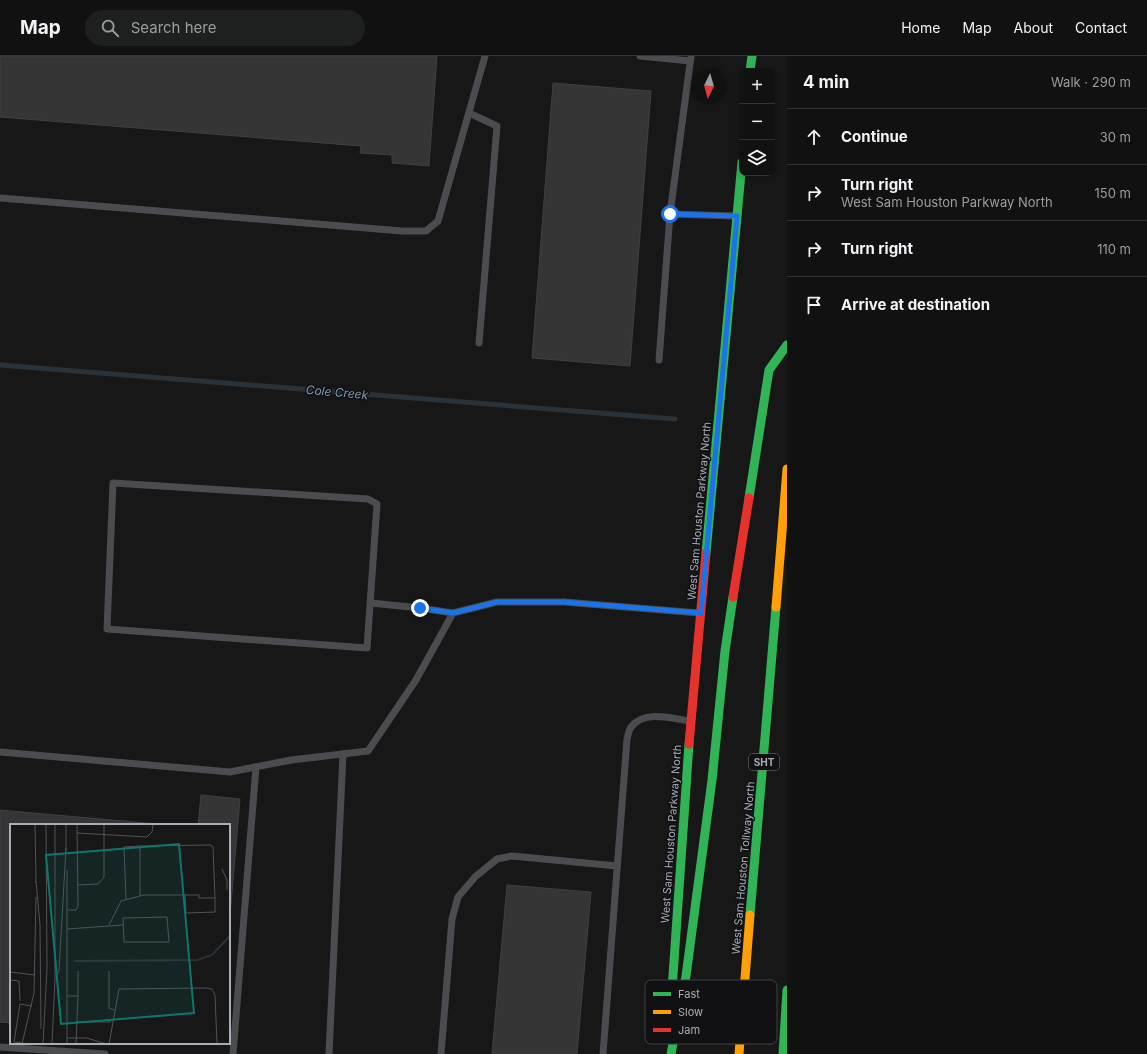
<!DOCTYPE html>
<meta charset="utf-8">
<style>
:root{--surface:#111;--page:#1e1f1f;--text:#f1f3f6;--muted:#9c9d9f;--line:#303131}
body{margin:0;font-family:Inter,sans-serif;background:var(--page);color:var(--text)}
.controls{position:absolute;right:12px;top:12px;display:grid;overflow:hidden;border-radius:8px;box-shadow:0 2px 6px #0003}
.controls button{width:36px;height:36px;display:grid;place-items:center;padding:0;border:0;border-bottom:1px solid var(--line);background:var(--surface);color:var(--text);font:20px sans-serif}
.compass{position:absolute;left:691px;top:12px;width:36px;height:36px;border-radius:50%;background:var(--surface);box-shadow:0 2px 6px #0003;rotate:185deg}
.stop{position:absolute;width:12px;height:12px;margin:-9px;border:3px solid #1a73e8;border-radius:50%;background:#fff}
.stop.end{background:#1a73e8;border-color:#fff;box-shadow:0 1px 4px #0008}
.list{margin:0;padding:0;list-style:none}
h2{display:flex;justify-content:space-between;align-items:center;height:52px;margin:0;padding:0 16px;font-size:17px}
h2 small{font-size:13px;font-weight:400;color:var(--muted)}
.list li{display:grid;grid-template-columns:26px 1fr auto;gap:12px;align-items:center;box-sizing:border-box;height:56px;padding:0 16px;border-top:1px solid var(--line)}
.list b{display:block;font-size:15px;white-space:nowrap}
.list p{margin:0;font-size:13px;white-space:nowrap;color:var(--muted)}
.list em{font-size:13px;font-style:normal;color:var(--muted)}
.icon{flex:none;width:22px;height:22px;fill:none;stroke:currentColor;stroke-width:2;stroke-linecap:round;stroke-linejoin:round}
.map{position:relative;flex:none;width:787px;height:998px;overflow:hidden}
header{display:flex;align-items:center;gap:24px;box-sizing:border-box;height:56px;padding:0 20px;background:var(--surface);border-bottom:1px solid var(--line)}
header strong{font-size:19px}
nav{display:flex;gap:22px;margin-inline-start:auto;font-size:14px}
.search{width:280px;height:36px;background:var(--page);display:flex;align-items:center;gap:10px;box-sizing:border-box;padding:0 14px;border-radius:22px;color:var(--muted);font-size:15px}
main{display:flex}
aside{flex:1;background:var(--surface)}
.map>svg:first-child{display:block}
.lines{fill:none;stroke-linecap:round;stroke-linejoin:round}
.stream{stroke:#2a3239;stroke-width:5}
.building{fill:#353536;stroke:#3f4043}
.lane{stroke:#4b4c50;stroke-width:7}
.fast{stroke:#30b455;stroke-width:9}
.slow{stroke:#ff9f0a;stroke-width:9}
.jam{stroke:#e5322d;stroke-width:9}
.route{stroke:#1a73e8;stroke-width:5}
.labels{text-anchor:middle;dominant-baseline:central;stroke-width:3;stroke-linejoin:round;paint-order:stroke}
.shield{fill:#111113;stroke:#7b7e86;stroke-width:1}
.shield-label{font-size:10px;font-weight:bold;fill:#a8adb8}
.street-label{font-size:11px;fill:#a8adb8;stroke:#111113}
.water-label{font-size:12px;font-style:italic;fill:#7f9bb3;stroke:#111113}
.inset-river{fill:none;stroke:#2a3239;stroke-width:2}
.inset-road{fill:none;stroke:#515357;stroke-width:1}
.view{fill:#0f766e;fill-opacity:0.15;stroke:#0f766e;stroke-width:2}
.inset-edge{fill:none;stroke:#a8adb8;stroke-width:2}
.key{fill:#111113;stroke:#3e4045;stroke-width:1}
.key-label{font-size:11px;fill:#a8adb8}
</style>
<header>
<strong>Map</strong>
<div class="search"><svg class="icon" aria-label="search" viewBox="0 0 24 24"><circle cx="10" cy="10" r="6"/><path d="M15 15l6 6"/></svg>Search here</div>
<nav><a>Home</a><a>Map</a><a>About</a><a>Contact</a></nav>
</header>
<main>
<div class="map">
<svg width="787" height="998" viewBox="0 0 787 998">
<rect width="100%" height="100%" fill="#171717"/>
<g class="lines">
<polyline class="stream" points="0,309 675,363"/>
</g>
<g class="building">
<polygon points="0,0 437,0 429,110 392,107 392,99 360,97 361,90 0,61"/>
<polygon points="553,27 651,35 630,310 532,302"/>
<polygon points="201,739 240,743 230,860 229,769 198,769"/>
<polygon points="0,754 168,769 11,769 11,967 0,966"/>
<polygon points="507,829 591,836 577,998 492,998"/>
</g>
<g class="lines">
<g class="lane">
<polyline points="640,0 690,5"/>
<polyline points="691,0 670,158 735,160"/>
<polyline points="469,57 497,70 479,287"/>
<polyline points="0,142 402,175 426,175 438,165 485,0"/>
<polyline points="659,304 670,158"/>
<polygon points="113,427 368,443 377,448 367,592 107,573"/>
<polyline points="371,547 420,552 453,557 497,546 564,546 699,557"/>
<polyline points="0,696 230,716 291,704 368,695 416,624 453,557"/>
<polyline points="0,991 105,998"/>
<polyline points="233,998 256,711"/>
<polyline points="329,998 343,698"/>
<polyline points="441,998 452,863 458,841 475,821 497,803 512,800 617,810"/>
<path d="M603 998 627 683C628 679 629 674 631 671 644 654 671 662 689 665"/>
</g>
<g class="fast">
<polyline points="750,15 752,0"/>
<polyline points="749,442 769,314 787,289"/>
<polyline points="706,497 742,106"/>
<polyline points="750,859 776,551"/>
<polyline points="670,963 689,688"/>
<polyline points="671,998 686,920 712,724 725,595 733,541"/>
<polyline points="783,998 787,934"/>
</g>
<g class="slow">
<polyline points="776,551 787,413"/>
<polyline points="739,998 750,859"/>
</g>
<g class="jam">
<polyline points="733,541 749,442"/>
<polyline points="689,688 706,497"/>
</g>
</g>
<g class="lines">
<polyline class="route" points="420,552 453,557 497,546 564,546 701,557 737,160 670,158"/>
</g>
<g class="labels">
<rect class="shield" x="749" y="698" width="30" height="16" rx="3"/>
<g class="shield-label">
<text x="764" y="706">SHT</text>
</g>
<g class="street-label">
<text transform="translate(699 455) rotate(-85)">West Sam Houston Parkway North</text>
<text transform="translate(671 778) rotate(-86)">West Sam Houston Parkway North</text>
<text transform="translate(743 812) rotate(-85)">West Sam Houston Tollway North</text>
</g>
<g class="water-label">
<text transform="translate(337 336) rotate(5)">Cole Creek</text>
</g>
</g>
<g transform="translate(10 768)">
<rect width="220" height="220" fill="#171717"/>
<path class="inset-river" d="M64 137 187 136 202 131 220 112"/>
<path class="inset-road" d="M25 0 26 59M56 0V27M67 9 137 13 142 8 143 0M212 45 217 56V66M57 46V220M26 57 30 101 31 205M68 61 88 60 94 53V0M130 72V22L201 21 203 23 205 74M116 76 114 23 130 22M57 86H66L68 82 67 0M157 93 159 118H114L113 94ZM99 101 111 77 134 71H189V74H205V88L176 89 175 71M57 105 113 101M68 147V172M99 147V184L104 186M0 148 25 151M46 153 49 147 56 24M0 156 9 157 10 177M57 172H68L66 220M67 198H101M57 214H77L96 220M12 219 4 218 10 180 22 182M12 220 24 169 26 73M33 220 37 144 36 0M42 220 45 154V0M99 220 109 165 196 164 202 165 205 171 207 220"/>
<path class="view" d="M169 20 184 189 51 200 36 31Z"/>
<rect width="220" height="220" class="inset-edge"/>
</g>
<rect x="645" y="924" width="132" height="64" rx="6" class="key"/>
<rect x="653" y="936" width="18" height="4" fill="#30b455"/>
<rect x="653" y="954" width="18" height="4" fill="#ff9f0a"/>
<rect x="653" y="972" width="18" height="4" fill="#e5322d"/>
<g class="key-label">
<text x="678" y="942">Fast</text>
<text x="678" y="960">Slow</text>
<text x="678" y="978">Jam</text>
</g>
</svg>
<div class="controls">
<button>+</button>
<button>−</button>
<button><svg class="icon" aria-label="layers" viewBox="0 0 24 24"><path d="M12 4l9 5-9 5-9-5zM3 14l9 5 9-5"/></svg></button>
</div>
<svg class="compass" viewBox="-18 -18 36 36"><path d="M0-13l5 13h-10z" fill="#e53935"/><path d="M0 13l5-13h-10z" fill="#9c9d9f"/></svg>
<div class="stop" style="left:670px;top:158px"></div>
<div class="stop end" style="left:420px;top:552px"></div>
</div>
<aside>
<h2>4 min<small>Walk · 290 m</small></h2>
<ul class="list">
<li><svg class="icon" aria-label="ahead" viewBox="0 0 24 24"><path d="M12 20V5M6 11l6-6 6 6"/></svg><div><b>Continue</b></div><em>30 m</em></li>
<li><svg class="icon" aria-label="right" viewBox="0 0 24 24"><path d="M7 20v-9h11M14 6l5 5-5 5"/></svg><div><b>Turn right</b><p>West Sam Houston Parkway North</p></div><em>150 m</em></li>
<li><svg class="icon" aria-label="right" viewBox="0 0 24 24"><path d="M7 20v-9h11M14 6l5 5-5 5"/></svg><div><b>Turn right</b></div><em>110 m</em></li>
<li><svg class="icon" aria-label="arrive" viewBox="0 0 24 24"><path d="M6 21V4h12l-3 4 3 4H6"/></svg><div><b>Arrive at destination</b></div></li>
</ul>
</aside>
</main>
